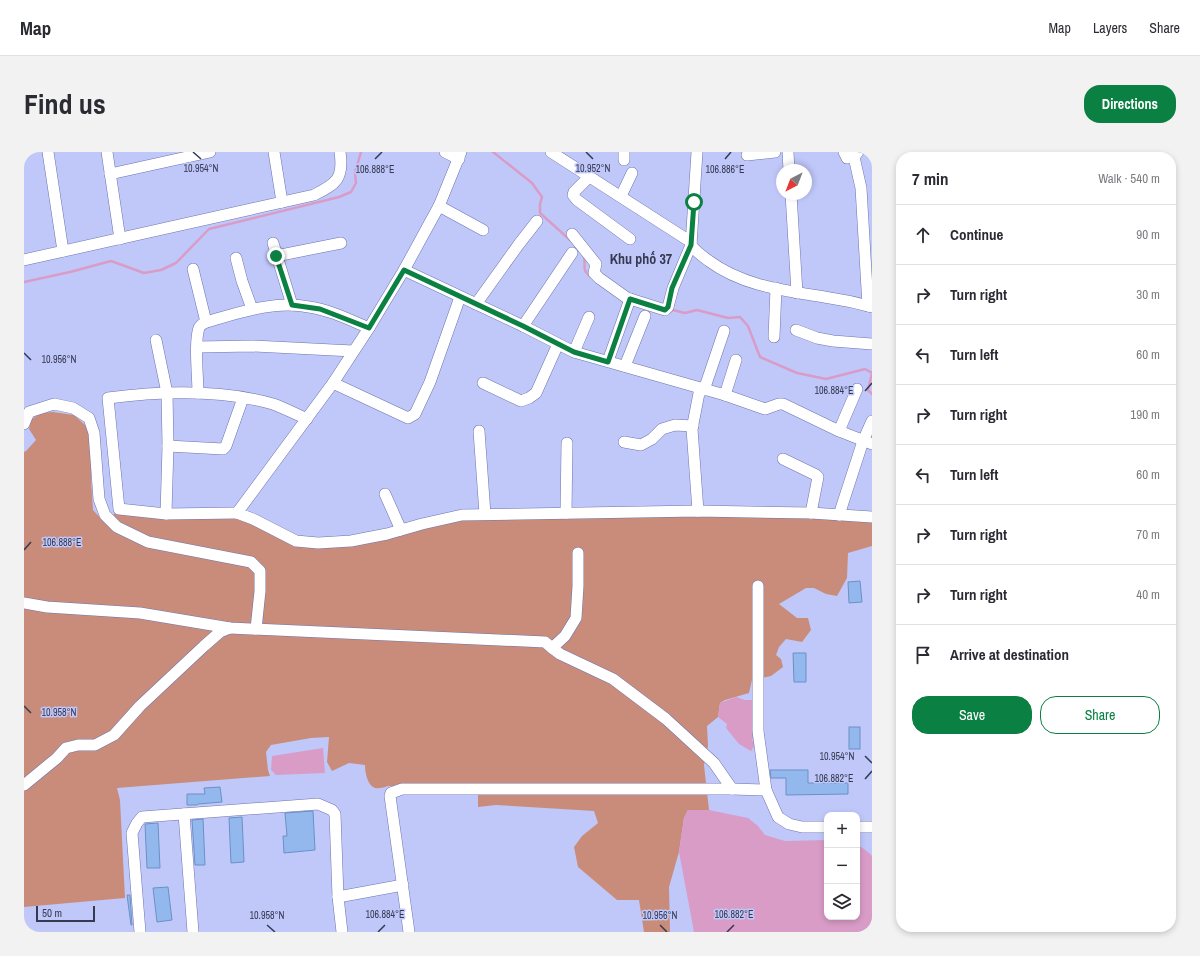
<!DOCTYPE html>
<meta charset="utf-8">
<style>
:root{--surface:#fff;--page:#f2f2f3;--text:#2b2b33;--muted:#7c7c81;--line:#e1e1e2;--accent:#0b8043}
body{margin:0;font-family:"Archivo Narrow",sans-serif;background:var(--page);color:var(--text)}
.controls{position:absolute;right:12px;bottom:12px;display:grid;overflow:hidden;border-radius:8px;box-shadow:0 2px 6px #0003}
.controls button{width:36px;height:36px;display:grid;place-items:center;padding:0;border:0;border-bottom:1px solid var(--line);background:var(--surface);color:var(--text);font:20px sans-serif}
.compass{position:absolute;left:752px;top:12px;width:36px;height:36px;border-radius:50%;background:var(--surface);box-shadow:0 2px 6px #0003;rotate:222deg}
.scale{position:absolute;left:12px;bottom:10px;width:59px;box-sizing:border-box;padding-left:4px;border:2px solid #353952;border-top:0;font-size:11px;line-height:14px;white-space:nowrap;color:#353952;-webkit-text-stroke:3px #c0c8fa;paint-order:stroke}
.stop{position:absolute;width:12px;height:12px;margin:-9px;border:3px solid #0b8043;border-radius:50%;background:#fff}
.stop.end{background:#0b8043;border-color:#fff;box-shadow:0 1px 4px #0008}
.list{margin:0;padding:0;list-style:none}
h2{display:flex;justify-content:space-between;align-items:center;height:52px;margin:0;padding:0 16px;font-size:17px}
h2 small{font-size:13px;font-weight:400;color:var(--muted)}
.list li{display:grid;grid-template-columns:26px 1fr auto;gap:12px;align-items:center;box-sizing:border-box;height:60px;padding:0 16px;border-top:1px solid var(--line)}
.list b{display:block;font-size:15px;white-space:nowrap}
.list em{font-size:13px;font-style:normal;color:var(--muted)}
.actions{display:flex;gap:8px;padding:12px 16px}
.actions a{flex:1;padding:9px 0;border:1px solid var(--accent);border-radius:16px;text-align:center;font-size:14px;color:var(--accent)}
.actions .main{background:var(--accent);color:#fff}
.icon{flex:none;width:22px;height:22px;fill:none;stroke:currentColor;stroke-width:2;stroke-linecap:round;stroke-linejoin:round}
.map{position:relative;flex:none;width:848px;height:780px;overflow:hidden;border-radius:16px}
header{display:flex;align-items:center;gap:24px;box-sizing:border-box;height:56px;padding:0 20px;background:var(--surface);border-bottom:1px solid var(--line)}
header strong{font-size:19px}
nav{display:flex;gap:22px;margin-inline-start:auto;font-size:14px}
.intro{display:flex;align-items:center;justify-content:space-between;box-sizing:border-box;height:96px;padding:0 24px}
h1{margin:0;font-size:28px}
.button{padding:10px 18px;border-radius:16px;background:var(--accent);color:#fff;font-size:14px;font-weight:700}
main{display:flex;gap:24px;padding:0 24px}
aside{flex:1;background:var(--surface);border-radius:16px;box-shadow:0 2px 6px #0003}
.map>svg:first-child{display:block}
.green{fill:#ca8c7a}
.water{fill:#d99cc7}
.lines{fill:none;stroke-linecap:round;stroke-linejoin:round}
.stream{stroke:#d99cc7;stroke-width:2.5}
.building{fill:#92b8ee;stroke:#6c90c4}
.minor-casing{stroke:#6c74ad;stroke-width:12}
.minor{stroke:#fff;stroke-width:11}
.route{stroke:#0b8043;stroke-width:5}
.ticks{fill:none;stroke:#353952;stroke-width:1.5}
.labels{text-anchor:middle;dominant-baseline:central;stroke-width:3;stroke-linejoin:round;paint-order:stroke}
.quarter-label{font-size:14px;font-weight:bold;fill:#353952;stroke:#c0c8fa}
.ticks-label{font-size:10px;text-anchor:middle;fill:#353952;stroke:#c0c8fa;stroke-width:3;stroke-linejoin:round;paint-order:stroke}
</style>
<header>
<strong>Map</strong>
<nav><a>Map</a><a>Layers</a><a>Share</a></nav>
</header>
<div class="intro"><h1>Find us</h1><a class="button">Directions</a></div>
<main>
<div class="map">
<svg width="848" height="780" viewBox="0 0 848 780">
<rect width="100%" height="100%" fill="#c0c8fa"/>
<path class="green" d="M29 260 50 263 61 273 66 283 68 298 67 327 69 358 81 371 93 359 213 364 294 394 438 365 675 362 848 368V394L824 401 823 426 813 444 802 442 790 436H782L755 452 773 466H784L787 478 778 490 762 487 755 495 752 503 757 507 759 515 747 524 728 528 725 541 701 548 696 551 694 565 683 574 684 594 680 613 685 658H664L660 666 655 700 645 735 646 780H620L615 748H593L554 715 550 695 558 684 574 671 570 659 472 653 454 655V634H364C361 635 355 637 351 636 343 633 341 620 341 613L325 611 308 619 303 610 305 585 287 586 247 593 242 600 244 618 246 624 93 636 96 648 101 746 0 755V300L2 299 12 288 5 277 7 268 16 261Z"/>
<g class="water">
<polygon points="712,545 721,548 728,548 730,553 731,584 728,588 731,593 727,599 715,592 702,576 703,572 694,565 696,551"/>
<polygon points="299,596 301,621 252,623 247,618 248,604"/>
<polygon points="664,658 685,658 724,666 734,674 741,683 761,689 803,688 803,765 833,765 833,692 844,700 848,704 848,780 670,780 655,700 660,666"/>
</g>
<g class="lines">
<g class="stream">
<polyline points="469,0 508,31 518,45 516,52 516,61 546,88"/>
<path d="M560 105C562 115 557 117 567 125"/>
<polyline points="0,130 46,120 87,109 120,121 137,118 152,111 185,77 315,45 327,40 332,31 331,21 337,0"/>
<polyline points="646,160 649,158 661,161 673,158 704,166 716,165 724,174 736,205 773,221 802,227 841,217 848,221 844,238 848,242"/>
</g>
</g>
<g class="building">
<polygon points="836,429 838,450 825,451 824,430"/>
<polygon points="769,501 782,501 782,530 770,530"/>
<rect x="825" y="575" width="11" height="22"/>
<polygon points="746,618 784,618 784,631 824,631 824,642 762,643 762,626 747,626"/>
<polygon points="196,635 198,650 174,652 173,653 163,653 163,642 181,642 180,636"/>
<polygon points="289,659 291,698 260,701 259,684 263,684 261,661"/>
<polygon points="218,665 220,710 207,711 205,666"/>
<polygon points="179,667 181,713 171,713 168,668"/>
<polygon points="134,671 136,716 123,716 121,672"/>
<polygon points="144,735 148,768 133,770 129,736"/>
<polygon points="103,743 106,743 108,773 107,773"/>
</g>
<g class="lines">
<g class="minor-casing">
<g id="minor">
<polyline points="24,0 39,99"/>
<polyline points="83,0 96,87"/>
<polyline points="250,0 258,50"/>
<polyline points="421,0 435,7"/>
<polyline points="437,0 415,54 380,118 345,176 309,231 213,361 229,367 272,389 294,391 327,389 363,382 398,372 438,363 674,359 787,361 848,365"/>
<polyline points="527,0 667,90"/>
<polyline points="600,0 600,8"/>
<path d="M673 0 667 93C672 100 678 104 685 109 720 135 765 139 806 146 820 148 834 151 848 155"/>
<polyline points="764,0 765,18"/>
<polyline points="820,0 823,6 830,5"/>
<polyline points="834,0 830,5 837,36 844,154"/>
<polyline points="723,3 751,0"/>
<polyline points="86,22 186,0"/>
<polyline points="565,25 550,40 549,43 553,48 606,87"/>
<polyline points="767,42 773,141"/>
<polyline points="597,44 608,21"/>
<polyline points="415,54 459,78"/>
<polyline points="548,82 572,112 570,121 575,126 603,146 641,158 644,155 649,136 667,93"/>
<polyline points="249,91 268,153"/>
<polyline points="252,104 317,91"/>
<polyline points="212,106 218,129 228,157"/>
<path d="M0 108 290 43C312 32 320 27 316 0"/>
<polyline points="169,117 182,170"/>
<polyline points="380,118 499,174 550,200 701,243 741,257 755,252 759,252 815,279 848,292"/>
<polyline points="452,152 495,92 513,69"/>
<polyline points="499,174 548,101"/>
<polyline points="772,178 793,186 809,189 848,192"/>
<polyline points="750,185 752,136"/>
<polyline points="132,188 143,241 144,294 142,362"/>
<polyline points="173,195 229,194 329,199"/>
<polyline points="550,200 565,165"/>
<polyline points="584,209 606,147"/>
<polyline points="601,214 621,164"/>
<polyline points="309,231 384,266 391,262 406,230 436,145"/>
<polyline points="459,231 497,249 505,246 512,241 534,192"/>
<polyline points="680,238 700,179"/>
<path d="M174 241C174 226 170 189 175 176 176 173 179 172 182 170 215 161 250 148 285 155 306 158 326 168 345 176"/>
<polyline points="701,243 712,208"/>
<polyline points="0,272 5,260 30,252 49,256 65,266 70,281 75,347 81,363 93,375 124,390 227,410 236,419 236,439 232,477"/>
<polyline points="455,279 461,362"/>
<polyline points="815,279 833,237"/>
<polyline points="600,290 617,293 628,287 638,277 651,273 669,274"/>
<polyline points="144,294 199,297 202,294 219,246"/>
<polyline points="759,307 792,323 794,325 787,361"/>
<polyline points="361,342 377,378"/>
<polyline points="674,359 668,277 676,236"/>
<path d="M213 361 142 362 95 357 84 246C138 239 196 237 249 252 260 256 272 262 283 267"/>
<polyline points="542,361 543,291"/>
<polyline points="815,363 839,289 848,269"/>
<polyline points="554,401 554,434 552,466 541,484 528,496 536,502 589,527 642,567 690,611 708,637"/>
<polyline points="734,434 734,579 742,638 754,665 765,672 778,675 803,675"/>
<polyline points="0,451 23,455 116,461 206,476 521,490 528,496"/>
<polyline points="0,633 33,606 42,596 54,593 71,593 90,583 116,554 180,494 196,480 206,476"/>
<polyline points="160,662 169,780"/>
<polyline points="833,675 848,675"/>
<polyline points="116,780 108,681 113,671 118,665 294,652 308,658 311,662 314,745"/>
<polyline points="318,780 314,745 379,733"/>
<polyline points="385,780 366,644 367,641 378,637 708,637 742,638"/>
</g>
</g>
<use href="#minor" class="minor"/>
</g>
<g class="lines">
<polyline class="route" points="252,104 268,153 296,157 345,176 380,118 499,174 550,200 584,210 606,147 641,158 644,155 648,136 667,93 670,50"/>
</g>
<path class="ticks" d="M169 0 177 7M562 0 569 7M351 7 358 0M701 7 707 0M0 201 7 208M841 239 848 231M0 398 7 390M0 554 7 561M841 604 848 611M841 627 848 619M243 773 251 780M636 773 643 780M354 780 361 773M703 780 710 773"/>
<g class="labels">
<g class="quarter-label">
<text x="617" y="107">Khu phố 37</text>
</g>
</g>
<g class="ticks-label">
<text x="177" y="20">10.954°N</text>
<text x="569" y="20">10.952°N</text>
<text x="701" y="21">106.886°E</text>
<text x="351" y="21">106.888°E</text>
<text x="35" y="211">10.956°N</text>
<text x="810" y="242">106.884°E</text>
<text x="38" y="394">106.888°E</text>
<text x="35" y="564">10.958°N</text>
<text x="813" y="608">10.954°N</text>
<text x="810" y="630">106.882°E</text>
<text x="361" y="766">106.884°E</text>
<text x="710" y="766">106.882°E</text>
<text x="243" y="767">10.958°N</text>
<text x="636" y="767">10.956°N</text>
</g>
</svg>
<div class="controls">
<button>+</button>
<button>−</button>
<button><svg class="icon" aria-label="layers" viewBox="0 0 24 24"><path d="M12 4l9 5-9 5-9-5zM3 14l9 5 9-5"/></svg></button>
</div>
<svg class="compass" viewBox="-18 -18 36 36"><path d="M0-13l5 13h-10z" fill="#e53935"/><path d="M0 13l5-13h-10z" fill="#7c7c81"/></svg>
<div class="scale">50 m</div>
<div class="stop" style="left:670px;top:50px"></div>
<div class="stop end" style="left:252px;top:104px"></div>
</div>
<aside>
<h2>7 min<small>Walk · 540 m</small></h2>
<ul class="list">
<li><svg class="icon" aria-label="ahead" viewBox="0 0 24 24"><path d="M12 20V5M6 11l6-6 6 6"/></svg><div><b>Continue</b></div><em>90 m</em></li>
<li><svg class="icon" aria-label="right" viewBox="0 0 24 24"><path d="M7 20v-9h11M14 6l5 5-5 5"/></svg><div><b>Turn right</b></div><em>30 m</em></li>
<li><svg class="icon" aria-label="left" viewBox="0 0 24 24"><path d="M17 20v-9H6M10 6l-5 5 5 5"/></svg><div><b>Turn left</b></div><em>60 m</em></li>
<li><svg class="icon" aria-label="right" viewBox="0 0 24 24"><path d="M7 20v-9h11M14 6l5 5-5 5"/></svg><div><b>Turn right</b></div><em>190 m</em></li>
<li><svg class="icon" aria-label="left" viewBox="0 0 24 24"><path d="M17 20v-9H6M10 6l-5 5 5 5"/></svg><div><b>Turn left</b></div><em>60 m</em></li>
<li><svg class="icon" aria-label="right" viewBox="0 0 24 24"><path d="M7 20v-9h11M14 6l5 5-5 5"/></svg><div><b>Turn right</b></div><em>70 m</em></li>
<li><svg class="icon" aria-label="right" viewBox="0 0 24 24"><path d="M7 20v-9h11M14 6l5 5-5 5"/></svg><div><b>Turn right</b></div><em>40 m</em></li>
<li><svg class="icon" aria-label="arrive" viewBox="0 0 24 24"><path d="M6 21V4h12l-3 4 3 4H6"/></svg><div><b>Arrive at destination</b></div></li>
</ul>
<div class="actions"><a class="main">Save</a><a>Share</a></div>
</aside>
</main>
